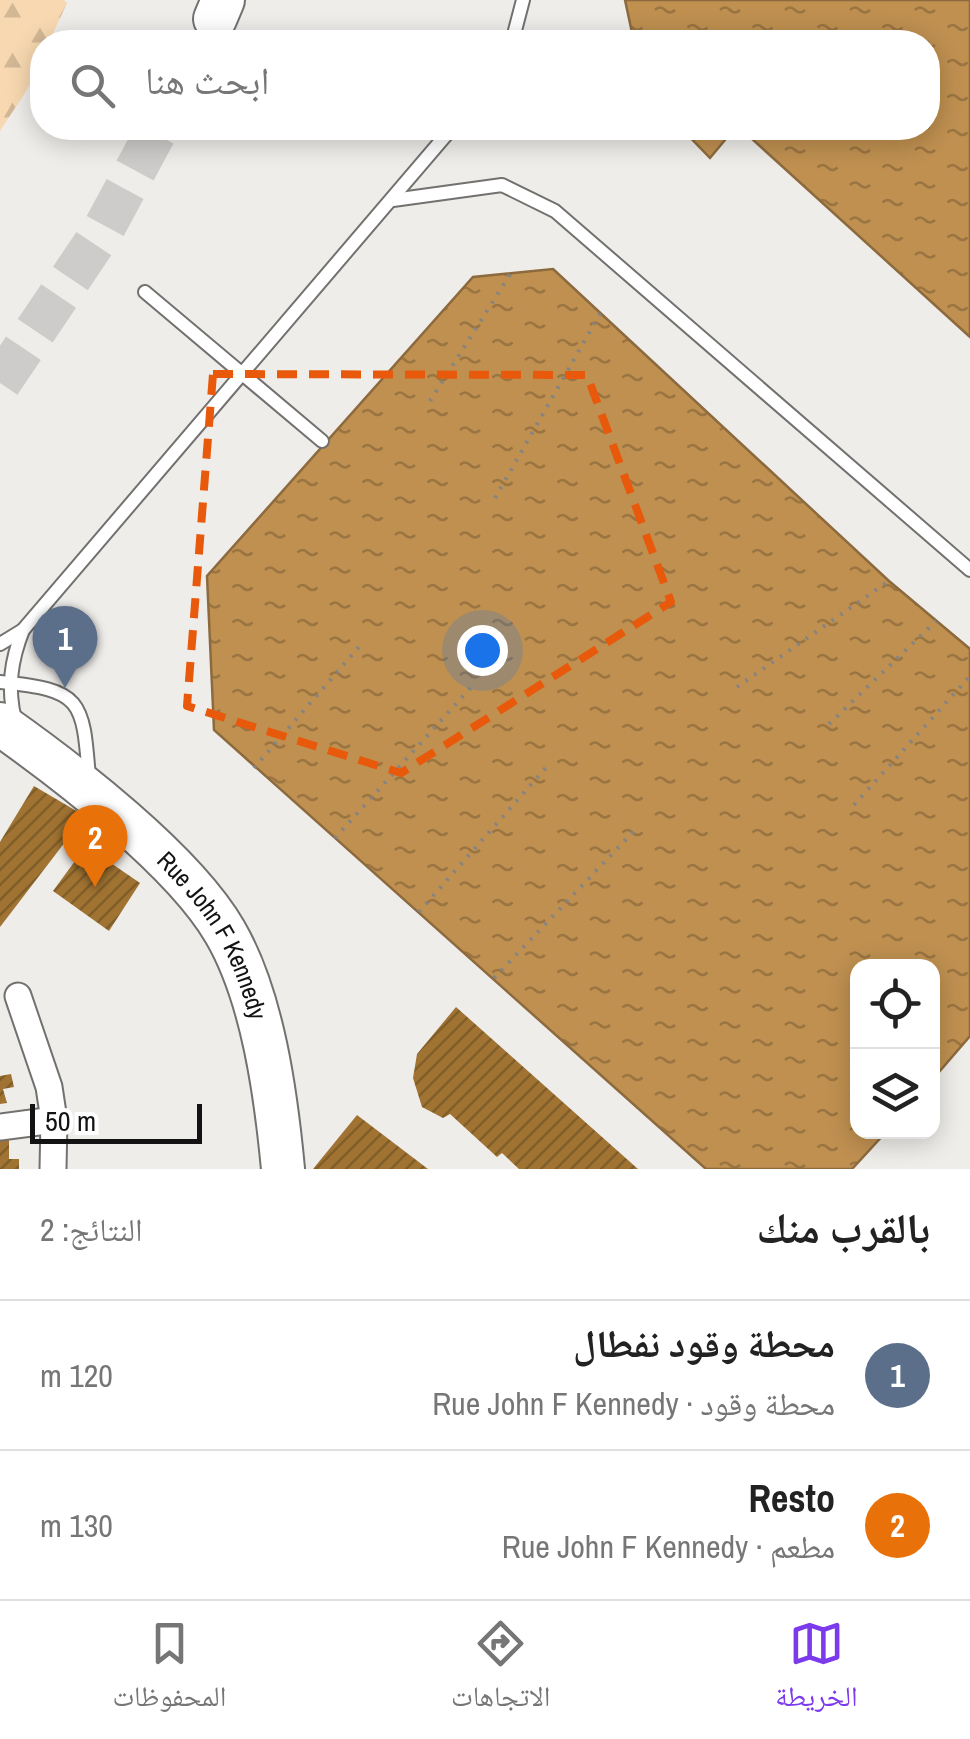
<!DOCTYPE html>
<html lang="ar">
<meta charset="utf-8">
<style>
:root{--surface:#fff;--page:#f6f6f6;--text:#222;--muted:#767676;--line:#e0e0e0;--accent:#7c3aed}
body{margin:0;font-family:"Archivo Narrow","Noto Naskh Arabic",sans-serif;background:var(--page);color:var(--text);direction:rtl}
.controls{position:absolute;right:30px;bottom:30px;display:grid;overflow:hidden;border-radius:20px;box-shadow:0 5px 25px #0003}
.controls button{width:90px;height:90px;display:grid;place-items:center;padding:0;border:0;border-bottom:2px solid var(--line);background:var(--surface);color:var(--text);font:50px sans-serif}
.scale{position:absolute;left:30px;bottom:25px;width:172px;box-sizing:border-box;padding-left:10px;border:5px solid #141313;border-top:0;font-size:28px;line-height:35px;white-space:nowrap;color:#141313;-webkit-text-stroke:8px #fff;paint-order:stroke}
.you{position:absolute;left:482px;top:650px;width:35px;height:35px;margin:-25px;border:8px solid #fff;border-radius:50%;background:#1a73e8;box-shadow:0 0 0 15px #1a73e833}
.badge{display:grid;place-items:center;width:65px;height:65px;border-radius:50%;background:var(--accent);color:#fff;font-size:32px;font-weight:700}
.pin{position:absolute;translate:-50% -82px;filter:drop-shadow(0 2px 5px #0008)}
.pin::after{content:'';position:absolute;top:52px;width:35px;height:30px;background:inherit;clip-path:polygon(0 0,100% 0,50% 100%)}
.list{margin:0;padding:0;list-style:none}
h2{display:flex;justify-content:space-between;align-items:center;height:130px;margin:0;padding:0 40px;font-size:42px}
h2 small{font-size:32px;font-weight:400;color:var(--muted)}
.list li{display:grid;grid-template-columns:65px 1fr auto;gap:30px;align-items:center;box-sizing:border-box;height:150px;padding:0 40px;border-top:2px solid var(--line)}
.list b{display:block;font-size:38px;white-space:nowrap}
.list p{margin:0;font-size:32px;white-space:nowrap;color:var(--muted)}
.list em{font-size:32px;font-style:normal;color:var(--muted)}
.icon{flex:none;width:55px;height:55px;fill:none;stroke:currentColor;stroke-width:2;stroke-linecap:round;stroke-linejoin:round}
.map{position:relative;flex:none;width:970px;height:1169px;overflow:hidden;direction:ltr}
.search{position:absolute;background:var(--surface);box-shadow:0 5px 25px #0003;left:30px;right:30px;top:30px;height:110px;display:flex;align-items:center;gap:25px;box-sizing:border-box;padding:0 35px;border-radius:40px;color:var(--muted);font-size:38px}
.sheet{height:430px;background:var(--surface)}
nav{display:flex;justify-content:space-around;align-items:center;box-sizing:border-box;height:140px;border-top:2px solid var(--line);background:var(--surface);font-size:28px;color:var(--muted)}
nav a{display:grid;justify-items:center;gap:5px}
nav .on{color:var(--accent)}
.map>svg:first-child{display:block}
.forest{fill:url(#forest-firs)}
.water{fill:url(#water-ripples);stroke:#8c6a3e;stroke-width:2.5}
.building{fill:url(#building-hatch)}
.lines{fill:none;stroke-linecap:round;stroke-linejoin:round}
.primary-tunnel{stroke:#ceccca;stroke-width:42;stroke-dasharray:42 21;stroke-linecap:butt}
.lane-casing{stroke:#73716f;stroke-width:16}
.street-casing{stroke:#73716f;stroke-width:29}
.primary-casing{stroke:#73716f;stroke-width:46}
.path{stroke:#858482;stroke-width:4;stroke-dasharray:2.5 8;stroke-linecap:butt}
.lane{stroke:#fff;stroke-width:12}
.street{stroke:#fff;stroke-width:25}
.primary{stroke:#fff;stroke-width:42}
.marked{fill:none;stroke:#e8590c;stroke-width:8;stroke-dasharray:20 12;stroke-linejoin:round}
.labels{text-anchor:middle;dominant-baseline:central;stroke-width:8;stroke-linejoin:round;paint-order:stroke}
.street-label{font-size:25px;fill:#141313;stroke:#fff}
</style>
<div class="map">
<svg width="970" height="1169" viewBox="0 0 970 1169">
<defs>
<pattern id="forest-firs" width="22" height="20" patternUnits="userSpaceOnUse" patternTransform="scale(2.5)"><rect width="22" height="20" fill="#f7d8b0"/><path d="M5 1l3.5 6h-7zM16 11l3.5 6h-7z" fill="#d3b896"/></pattern>
<pattern id="water-ripples" width="26" height="14" patternUnits="userSpaceOnUse" patternTransform="scale(2.5)"><rect width="26" height="14" fill="#bf9050"/><path d="M2 4q2-2 4 0t4 0M15 11q2-2 4 0t4 0" fill="none" stroke="#9a7441"/></pattern>
<pattern id="building-hatch" width="6" height="6" patternUnits="userSpaceOnUse" patternTransform="scale(2.5)"><rect width="6" height="6" fill="#a07332"/><path d="M-1 1l2-2M0 6l6-6M5 7l2-2" fill="none" stroke="#815d29"/></pattern>
</defs>
<rect width="100%" height="100%" fill="#efedea"/>
<path class="forest" d="M0 0H64L67 3 49 42H42C42 75 17 104 0 131Z"/>
<g class="water">
<polygon points="625,0 970,0 970,337 740,128 928,128 928,42 634,42"/>
<polygon points="681,128 735,128 710,158"/>
<polygon points="553,269 889,581 970,649 970,1036 933,1079 932,966 858,966 858,1132 886,1132 852,1169 706,1169 214,730 207,576 473,277"/>
</g>
<g class="building">
<polygon points="34,786 85,816 0,927 0,842"/>
<polygon points="86,846 140,883 109,931 53,891"/>
<polygon points="456,1007 638,1169 519,1169 502,1153 497,1157 450,1114 443,1118 422,1107 413,1078 417,1054"/>
<polygon points="11,1074 14,1087 3,1089 7,1103 0,1104 0,1076"/>
<polygon points="357,1115 428,1169 313,1169"/>
<polygon points="0,1138 9,1138 9,1159 19,1159 19,1169 0,1169"/>
</g>
<g class="lines">
<polyline class="primary-tunnel" points="0,383 103,230 158,128"/>
<g class="lane-casing">
<g id="lane">
<polyline points="512,42 523,0"/>
<polyline points="393,200 502,185 555,211 970,570"/>
<polyline points="145,292 322,441"/>
<polyline points="0,644 23,630 452,128"/>
<path d="M0 682C82 690 83 699 89 778"/>
<path d="M15 720C7 688 11 660 23 630"/>
</g>
</g>
<g class="street-casing">
<g id="street">
<polyline points="18,996 49,1087 54,1120 53,1169"/>
<polyline points="0,1127 54,1120"/>
</g>
</g>
<g class="primary-casing">
<g id="primary">
<polyline points="215,19 223,0"/>
<path id="s1" d="M0 724C68 772 184 861 225 932 263 997 276 1095 283 1169"/>
</g>
</g>
<g class="path">
<polyline points="430,401 511,273"/>
<polyline points="495,498 601,312"/>
<polyline points="737,687 889,581"/>
<polyline points="829,724 936,621"/>
<polyline points="254,768 364,641"/>
<polyline points="854,805 970,676"/>
<polyline points="335,838 473,685"/>
<polyline points="419,912 550,763"/>
<polyline points="494,978 634,831"/>
</g>
<use href="#lane" class="lane"/>
<use href="#street" class="street"/>
<use href="#primary" class="primary"/>
</g>
<path class="marked" d="M213 374 587 375 671 602 401 773 187 706Z"/>
<g class="labels">
<g class="street-label">
<text stroke="none"><textPath href="#s1" startOffset="305">Rue John F Kennedy</textPath></text>
</g>
</g>
</svg>
<div class="controls">
<button><svg class="icon" aria-label="locate" viewBox="0 0 24 24"><circle cx="12" cy="12" r="6"/><path d="M12 2v4M12 18v4M2 12h4M18 12h4"/></svg></button>
<button><svg class="icon" aria-label="layers" viewBox="0 0 24 24"><path d="M12 4l9 5-9 5-9-5zM3 14l9 5 9-5"/></svg></button>
</div>
<div class="scale">50 m</div>
<div class="you"></div>
<div class="pin badge" style="left:65px;top:688px;background:#5c6f8a">1</div>
<div class="pin badge" style="left:95px;top:887px;background:#e8710a">2</div>
<div class="search"><svg class="icon" aria-label="search" viewBox="0 0 24 24"><circle cx="10" cy="10" r="6"/><path d="M15 15l6 6"/></svg>ابحث هنا</div>
</div>
<section class="sheet">
<h2>بالقرب منك<small>النتائج: 2</small></h2>
<ul class="list">
<li><span class="badge" style="background:#5c6f8a">1</span><div><b>محطة وقود نفطال</b><p>محطة وقود · Rue John F Kennedy</p></div><em>120 m</em></li>
<li><span class="badge" style="background:#e8710a">2</span><div><b>Resto</b><p>مطعم · Rue John F Kennedy</p></div><em>130 m</em></li>
</ul>
</section>
<nav>
<a class="on"><svg class="icon" aria-label="map" viewBox="0 0 24 24"><path d="M3 6l6-2 6 2 6-2v14l-6 2-6-2-6 2zM9 4v14M15 6v14"/></svg>الخريطة</a>
<a><svg class="icon" aria-label="directions" viewBox="0 0 24 24"><path d="M12 3l9 9-9 9-9-9zM9 14v-3h6M13 9l2 2-2 2"/></svg>الاتجاهات</a>
<a><svg class="icon" aria-label="saved" viewBox="0 0 24 24"><path d="M7 4h10v16l-5-4-5 4z"/></svg>المحفوظات</a>
</nav>
